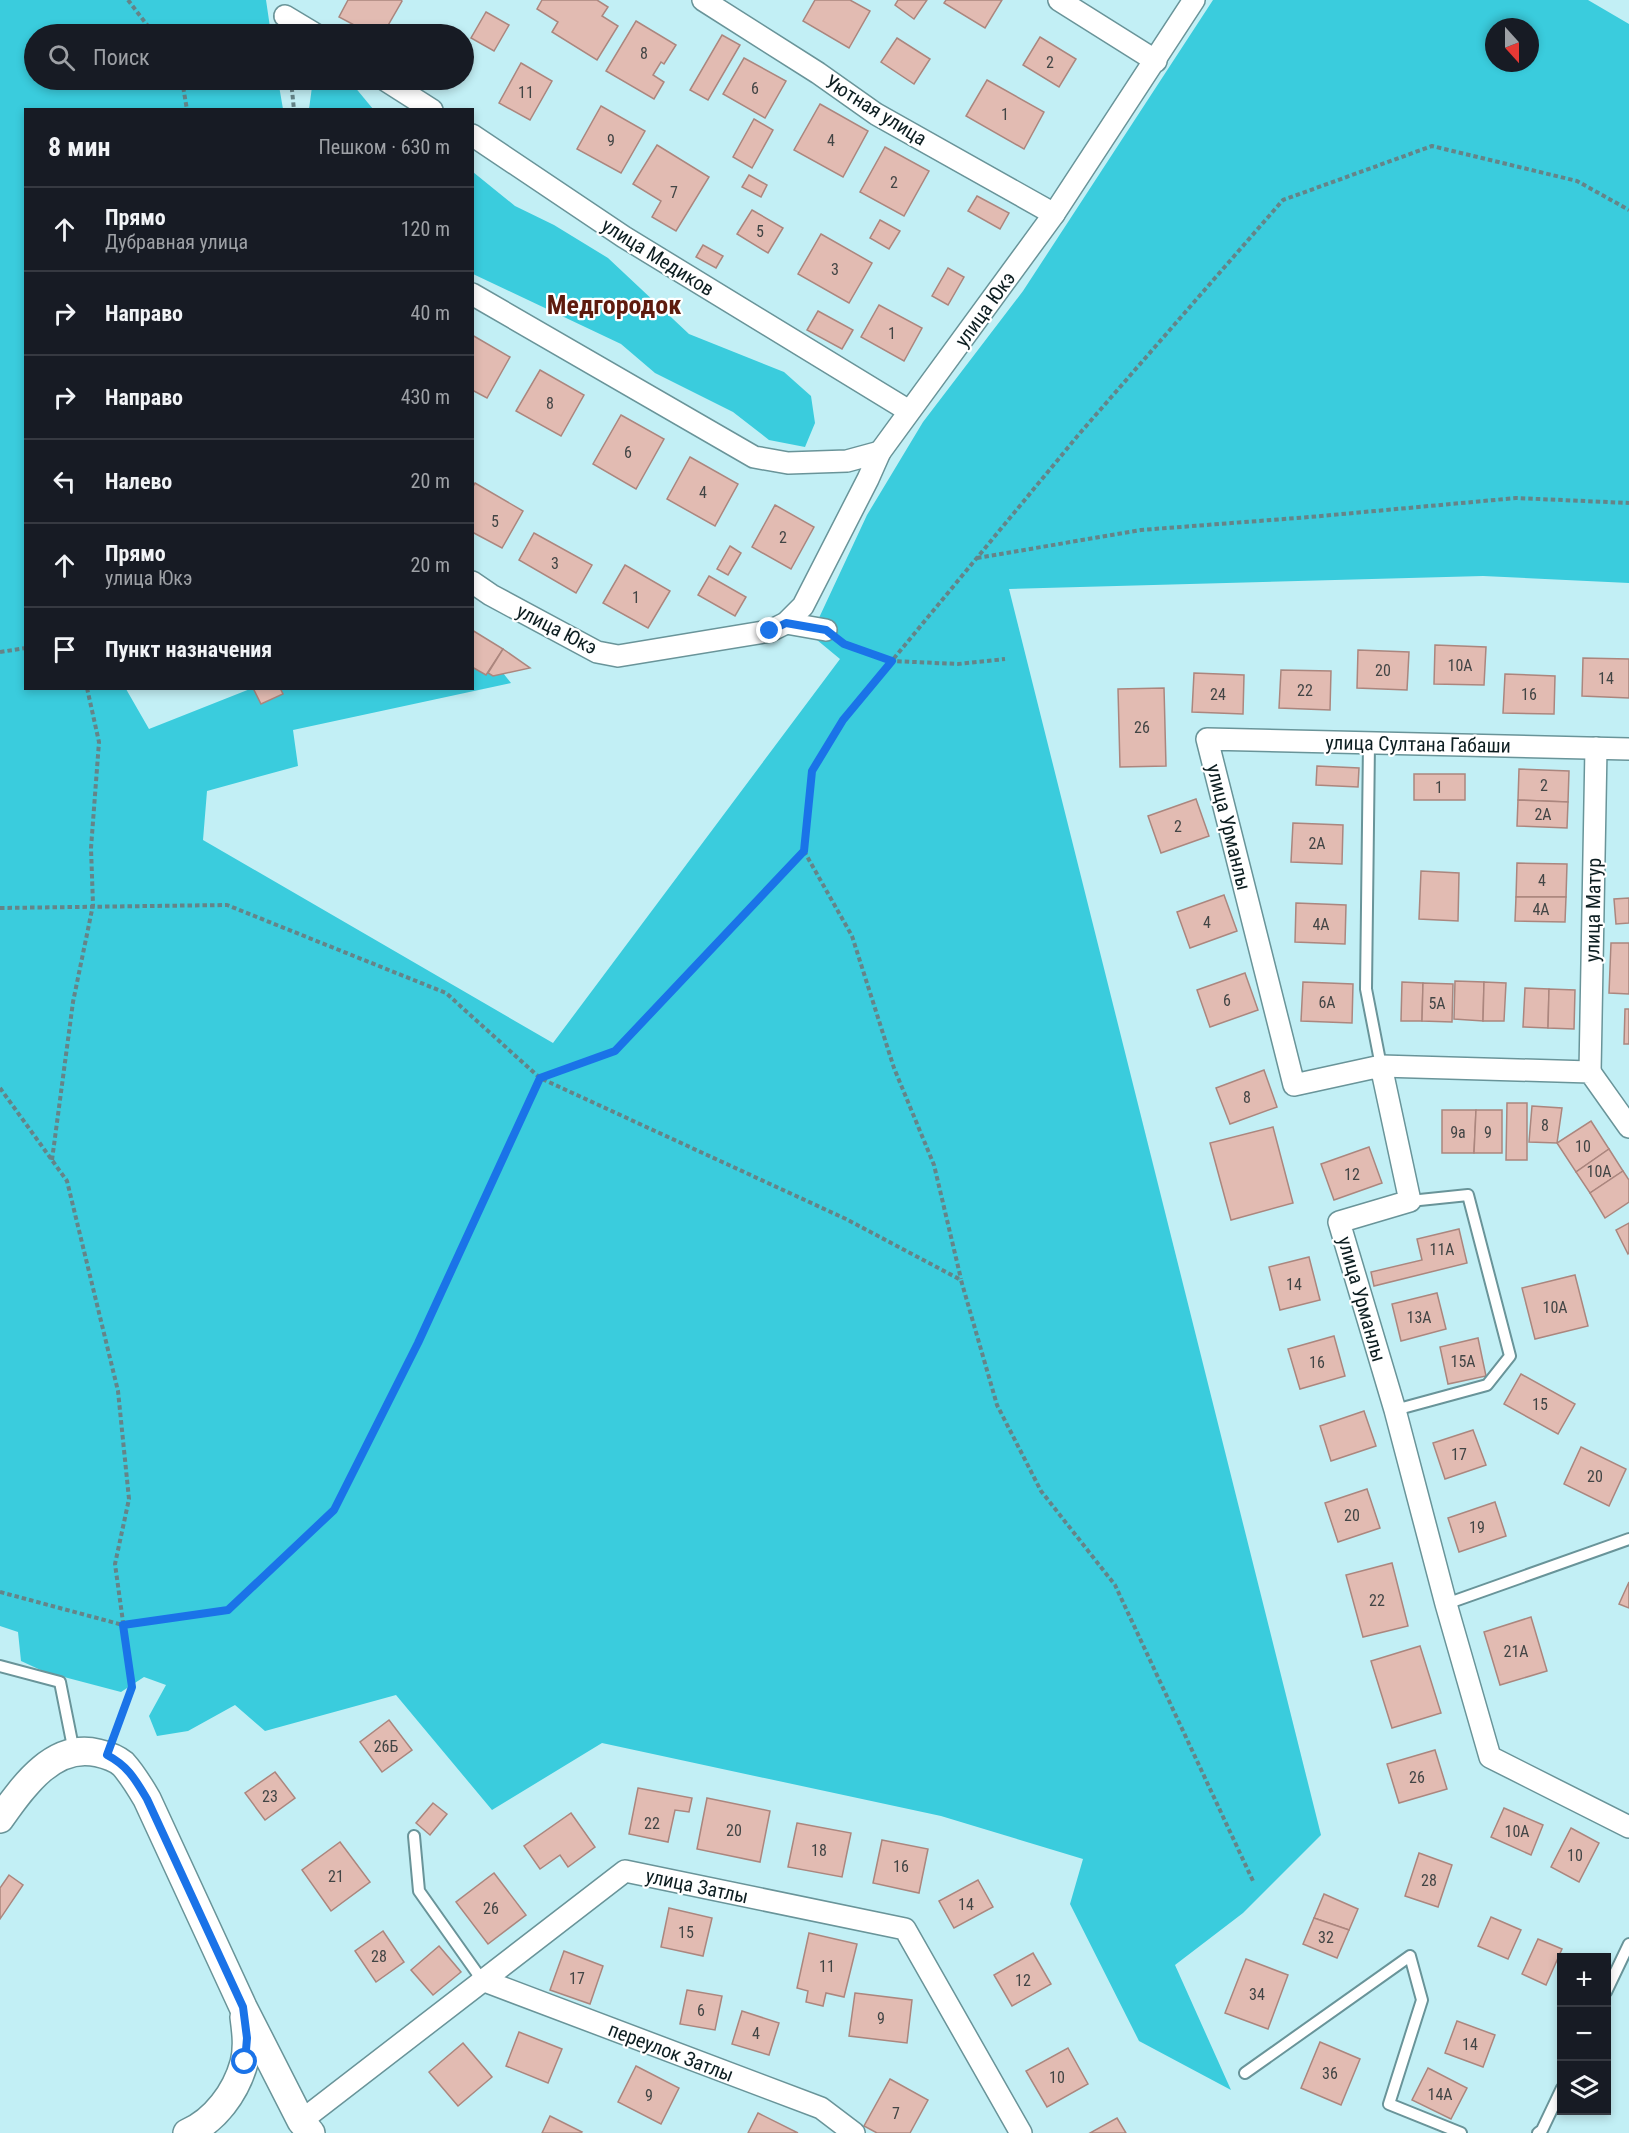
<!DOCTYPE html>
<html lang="ru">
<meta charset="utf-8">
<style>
:root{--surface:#171b24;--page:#242831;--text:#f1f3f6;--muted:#9ea1a6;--line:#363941}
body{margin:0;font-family:"Roboto Condensed",sans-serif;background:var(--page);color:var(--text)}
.controls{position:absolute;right:18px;bottom:18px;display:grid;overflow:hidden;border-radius:0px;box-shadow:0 3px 9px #0003}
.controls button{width:54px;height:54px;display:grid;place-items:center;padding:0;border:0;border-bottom:2px solid var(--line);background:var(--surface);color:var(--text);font:30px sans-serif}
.compass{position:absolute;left:1485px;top:18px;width:54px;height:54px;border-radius:50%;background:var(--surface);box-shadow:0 3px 9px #0003;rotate:159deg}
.stop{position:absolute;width:18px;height:18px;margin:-14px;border:4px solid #1a73e8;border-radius:50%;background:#fff}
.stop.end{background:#1a73e8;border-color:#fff;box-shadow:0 2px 6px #0008}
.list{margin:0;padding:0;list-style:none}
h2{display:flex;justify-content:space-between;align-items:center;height:78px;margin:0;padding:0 24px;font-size:26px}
h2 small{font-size:20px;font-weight:400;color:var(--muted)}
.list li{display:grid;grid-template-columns:39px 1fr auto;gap:18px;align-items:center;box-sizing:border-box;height:84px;padding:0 24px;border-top:2px solid var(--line)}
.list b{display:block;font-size:22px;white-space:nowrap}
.list p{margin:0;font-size:20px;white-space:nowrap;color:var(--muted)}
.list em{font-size:20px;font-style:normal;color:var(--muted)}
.icon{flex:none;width:33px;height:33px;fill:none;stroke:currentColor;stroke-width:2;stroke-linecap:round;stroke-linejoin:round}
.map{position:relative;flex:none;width:1629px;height:2133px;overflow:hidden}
.search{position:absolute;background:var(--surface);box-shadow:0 3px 9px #0003;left:24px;top:24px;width:450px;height:66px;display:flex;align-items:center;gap:15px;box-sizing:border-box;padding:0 21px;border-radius:33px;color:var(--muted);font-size:22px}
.panel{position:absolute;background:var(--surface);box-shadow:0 3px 9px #0003;left:24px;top:108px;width:450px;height:582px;border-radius:0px}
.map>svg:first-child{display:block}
.forest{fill:#3accdd;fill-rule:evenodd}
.building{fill:#e2bbb2;stroke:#ab867e;stroke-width:1.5}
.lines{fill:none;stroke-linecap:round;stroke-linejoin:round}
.service-casing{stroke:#699499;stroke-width:14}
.minor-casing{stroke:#699499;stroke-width:24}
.tertiary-casing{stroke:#699499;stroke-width:30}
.path{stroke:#658488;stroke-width:4;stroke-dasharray:4.5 3;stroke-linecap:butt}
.service{stroke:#fff;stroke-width:10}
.minor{stroke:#fff;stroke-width:21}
.tertiary{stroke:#fff;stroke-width:27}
.route{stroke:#1a73e8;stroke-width:8}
.labels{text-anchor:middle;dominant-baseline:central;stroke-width:4.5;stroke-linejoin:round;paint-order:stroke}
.number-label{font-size:16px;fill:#424545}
.street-label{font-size:20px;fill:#0d1e21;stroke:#fff}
.district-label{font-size:26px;font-weight:bold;fill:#5e1b0e;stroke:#fff}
</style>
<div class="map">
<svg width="1629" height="2133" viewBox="0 0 1629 2133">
<rect width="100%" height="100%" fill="#c2eff5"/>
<g class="forest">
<path d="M0 0H266L271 34H34V80H278L283 109 26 110V688L126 689 149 729 250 689 472 688 473 649 483 648 511 683 293 730 298 766 207 791 203 840 553 1043 840 659 811 635 867 515 923 422 1023 291 1213 0H1588L1629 24V583L1483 576 1009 589 1321 1835 1243 1913 1175 1965 1231 2090 1139 2041 1070 1904 1083 1859 941 1816 602 1743 492 1810 396 1695 265 1731 235 1705 188 1731 157 1736 149 1716 166 1685 144 1677 121 1692 45 1672 21 1661 18 1632 0 1626ZM1494 27H1530V63H1494Z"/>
<polygon points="316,80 349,80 373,109 309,109 312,87"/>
<polygon points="473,172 515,206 554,225 608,258 689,334 784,372 811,396 815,423 805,447 769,440 733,412 655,373 621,344 473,274"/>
</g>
<g class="building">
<polygon points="348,0 401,0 402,1 383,34 371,34 339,17"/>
<polygon points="542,0 597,0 608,7 602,16 618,26 597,60 552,32 558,22 537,9"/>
<polygon points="815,0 850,0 870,11 849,48 803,21"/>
<polygon points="898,0 927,0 914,19 895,5"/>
<polygon points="946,0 1002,0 985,28 944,3"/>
<polygon points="486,12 509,25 494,51 471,38"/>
<polygon points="636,21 676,45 664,64 661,62 653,75 664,82 654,99 606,71"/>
<polygon points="722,35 740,45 708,100 690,90"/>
<polygon points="1040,37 1076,59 1059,87 1023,65"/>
<polygon points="897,38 930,59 914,84 881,62"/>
<polygon points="744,58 786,81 765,118 723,94"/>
<polygon points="521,63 552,81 530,120 499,103"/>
<polygon points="987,80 1044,112 1024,149 966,116"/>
<polygon points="820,104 868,131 843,177 794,150"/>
<polygon points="601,106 645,131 621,173 577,149"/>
<polygon points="754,119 773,130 752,168 733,157"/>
<polygon points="657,145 709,177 676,231 652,217 661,201 633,184"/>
<polygon points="885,147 929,171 904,216 860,192"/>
<polygon points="749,175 767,185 761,197 742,187"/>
<polygon points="977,196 1009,213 1000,229 968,211"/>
<polygon points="752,210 783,228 768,253 737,234"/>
<polygon points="880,220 900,231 889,249 870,238"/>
<polygon points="821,234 872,263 849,303 798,274"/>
<polygon points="703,245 723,256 716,268 696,257"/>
<polygon points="948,268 964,277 948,305 932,296"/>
<polygon points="879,305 922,328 904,361 861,337"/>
<polygon points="818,311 853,330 842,349 807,330"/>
<polygon points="472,335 510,357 487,398 472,390"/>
<polygon points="540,370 584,395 561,436 516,411"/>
<polygon points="621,415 664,439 636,489 593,464"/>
<polygon points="690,457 738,484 715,526 667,499"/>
<polygon points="475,483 523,511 502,548 472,532 472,488"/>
<polygon points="775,505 814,527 791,569 752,547"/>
<polygon points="534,533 592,565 576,593 519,560"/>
<polygon points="730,546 741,553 728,575 717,569"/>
<polygon points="625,565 670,591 648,628 603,603"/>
<polygon points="709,576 746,597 735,616 698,595"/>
<polygon points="472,630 503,649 486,675 472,667"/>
<polygon points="1435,645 1486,647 1484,685 1434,684"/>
<polygon points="503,649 530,668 493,676 488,673"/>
<polygon points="1358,650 1409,652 1407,690 1357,688"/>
<polygon points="1583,658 1629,659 1629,698 1582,696"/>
<polygon points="1281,670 1331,671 1330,710 1279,708"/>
<polygon points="1194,673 1244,675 1243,714 1192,712"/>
<polygon points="1505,674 1555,676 1554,714 1503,713"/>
<polygon points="253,688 280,688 283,694 261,704"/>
<polygon points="1164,688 1166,766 1120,767 1118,689"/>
<polygon points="1317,766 1359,768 1358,787 1316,785"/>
<polygon points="1519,769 1569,771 1568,802 1518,800"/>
<rect x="1414" y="774" width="51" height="26"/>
<polygon points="1196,799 1209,836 1161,853 1148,816"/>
<polygon points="1518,800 1568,802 1567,828 1517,826"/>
<polygon points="1293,823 1343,825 1342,864 1291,862"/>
<polygon points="1517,863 1567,864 1566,897 1516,897"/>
<polygon points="1421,871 1459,873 1458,921 1419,919"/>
<polygon points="1224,895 1237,931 1190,948 1177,912"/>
<polygon points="1516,897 1566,897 1565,922 1515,921"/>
<polygon points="1629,898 1629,923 1616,924 1614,899"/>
<polygon points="1296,903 1346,905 1345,944 1295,942"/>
<polygon points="1611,943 1629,943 1629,994 1609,993"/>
<polygon points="1245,973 1258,1010 1210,1027 1197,990"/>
<polygon points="1455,981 1484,982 1483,1021 1454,1019"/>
<polygon points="1303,982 1353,984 1352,1023 1301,1021"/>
<polygon points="1402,982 1423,983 1422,1021 1401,1021"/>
<polygon points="1484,982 1506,983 1504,1021 1483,1021"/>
<polygon points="1423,983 1453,984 1452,1022 1422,1021"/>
<polygon points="1525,988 1549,989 1548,1028 1523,1027"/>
<polygon points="1549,989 1575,990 1574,1029 1548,1028"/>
<polygon points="1625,1009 1629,1009 1629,1044 1624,1044"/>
<polygon points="1264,1070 1277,1107 1230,1124 1216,1088"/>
<polygon points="1507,1103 1527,1103 1527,1160 1506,1160"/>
<polygon points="1532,1106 1562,1108 1557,1143 1529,1142"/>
<polygon points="1442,1110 1476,1110 1474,1153 1442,1153"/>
<polygon points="1476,1110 1502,1110 1502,1153 1474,1153"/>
<polygon points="1591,1121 1609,1149 1576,1172 1557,1143"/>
<polygon points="1273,1127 1293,1203 1231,1220 1210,1143"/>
<polygon points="1369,1147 1382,1183 1334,1200 1321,1164"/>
<polygon points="1609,1149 1623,1171 1590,1193 1576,1172"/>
<polygon points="1623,1171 1629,1180 1629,1202 1605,1218 1590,1193"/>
<polygon points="1629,1223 1629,1253 1628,1254 1616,1230"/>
<polygon points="1459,1229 1467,1263 1374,1286 1371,1272 1422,1260 1417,1239"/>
<polygon points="1309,1257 1320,1300 1280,1310 1269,1267"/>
<polygon points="1575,1275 1588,1326 1535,1339 1522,1288"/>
<polygon points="1437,1293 1446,1329 1401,1341 1392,1304"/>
<polygon points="1334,1336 1345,1376 1300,1389 1288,1349"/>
<polygon points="1478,1338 1486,1376 1448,1384 1440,1347"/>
<polygon points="1521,1374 1575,1404 1558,1434 1504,1404"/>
<polygon points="1364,1411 1376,1446 1331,1461 1320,1426"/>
<polygon points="1473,1430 1486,1465 1445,1479 1433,1443"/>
<polygon points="1581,1447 1626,1469 1609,1506 1564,1484"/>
<polygon points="1367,1489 1380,1528 1338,1542 1325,1503"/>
<polygon points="1495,1502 1506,1536 1459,1552 1448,1518"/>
<polygon points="1392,1563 1408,1626 1363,1637 1346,1575"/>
<polygon points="1629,1582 1629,1608 1619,1604"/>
<polygon points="1531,1617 1547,1671 1500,1685 1484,1632"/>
<polygon points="1420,1646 1441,1713 1392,1728 1371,1661"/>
<polygon points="389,1720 412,1750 382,1772 360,1742"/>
<polygon points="1435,1750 1447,1789 1399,1803 1387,1764"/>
<polygon points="275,1772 295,1798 265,1820 245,1793"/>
<polygon points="638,1788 692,1798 689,1812 675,1810 668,1842 629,1834"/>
<polygon points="707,1798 770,1811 760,1862 697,1849"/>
<polygon points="433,1803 447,1814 430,1835 416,1823"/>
<polygon points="1504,1808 1543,1825 1531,1855 1491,1837"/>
<polygon points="571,1813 595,1847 568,1867 560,1855 540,1869 524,1846"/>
<polygon points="797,1823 851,1833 842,1877 788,1867"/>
<polygon points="1571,1828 1599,1843 1579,1882 1551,1867"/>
<polygon points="882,1840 928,1849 919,1893 873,1883"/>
<polygon points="340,1842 370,1882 331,1911 302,1870"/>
<polygon points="1419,1853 1452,1865 1438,1907 1405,1896"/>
<polygon points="494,1873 526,1915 488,1944 456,1902"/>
<polygon points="9,1875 23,1885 0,1919 0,1888"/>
<polygon points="978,1880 993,1907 954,1928 939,1901"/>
<polygon points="1324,1894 1358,1909 1349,1930 1314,1918"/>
<polygon points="669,1908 712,1918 703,1956 661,1947"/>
<polygon points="1491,1917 1521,1930 1508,1959 1478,1946"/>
<polygon points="1314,1918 1349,1930 1337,1958 1303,1944"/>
<polygon points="383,1931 404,1962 376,1982 355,1951"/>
<polygon points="809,1933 857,1944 844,1997 826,1993 823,2006 806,2002 808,1991 797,1988"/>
<polygon points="1538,1939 1562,1949 1546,1985 1522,1974"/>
<polygon points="439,1946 461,1972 433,1995 411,1970"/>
<polygon points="564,1951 603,1966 590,2004 550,1990"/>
<polygon points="1033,1953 1051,1984 1012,2006 994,1975"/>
<polygon points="1246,1959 1288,1975 1268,2029 1225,2013"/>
<polygon points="687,1990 722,1996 715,2030 680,2024"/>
<polygon points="855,1993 912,2000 907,2043 849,2036"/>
<polygon points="742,2011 779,2023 769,2055 732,2044"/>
<polygon points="1457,2021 1495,2035 1483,2067 1445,2053"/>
<polygon points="519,2032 562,2049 548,2083 506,2066"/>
<polygon points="1320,2042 1360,2059 1341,2105 1301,2088"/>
<polygon points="463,2043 492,2077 458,2106 429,2072"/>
<polygon points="1068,2048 1088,2084 1047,2107 1026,2071"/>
<polygon points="636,2066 679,2088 661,2124 618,2102"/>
<polygon points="1428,2068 1467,2088 1451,2119 1412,2100"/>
<polygon points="890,2079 928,2100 910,2133 877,2133 864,2126"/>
<polygon points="758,2113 798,2133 748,2133"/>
<polygon points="550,2116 582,2132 581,2133 542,2133"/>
<polygon points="1117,2118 1126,2133 1090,2133"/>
</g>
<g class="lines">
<g class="service-casing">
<g id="service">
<polyline points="1369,743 1366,989 1381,1066"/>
<polyline points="1395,1410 1487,1385 1510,1356 1468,1195 1410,1201"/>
<polyline points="1446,1604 1629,1539"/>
<polyline points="0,1666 60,1682 74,1752"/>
<polyline points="414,1836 419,1891 482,1980"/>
<polyline points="1606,1992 1629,1944"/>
<polyline points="1245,2073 1410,1956 1422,2000 1389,2104 1461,2133"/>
<polyline points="1538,2133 1542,2130 1562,2088"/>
</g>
</g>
<g class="minor-casing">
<g id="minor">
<polyline points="703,0 818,73 876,114 1054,214"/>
<polyline points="1059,0 1156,61"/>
<polyline points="285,16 315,34"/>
<polyline points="385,80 432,110"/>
<polyline points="472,135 624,237 909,411"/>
<polyline points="472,294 754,457 788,463 847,461 880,452"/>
<polyline points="472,582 491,595 597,652 618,656 770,631 786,623 803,606 868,479 880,452 1054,214 1194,0"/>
<polyline points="786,623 826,630"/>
<polyline points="1629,749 1207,739 1294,1085 1381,1066 1410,1201 1339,1222 1395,1410 1446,1604 1490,1757 1629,1827"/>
<polyline points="1381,1066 1590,1072 1629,1127"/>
<polyline points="1590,1072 1596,748"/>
<polyline points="482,1980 821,2108 854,2133"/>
<polyline points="301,2121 625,1871 905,1929 1021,2133"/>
</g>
</g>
<g class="tertiary-casing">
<g id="tertiary">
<path d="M0 1819C22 1788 53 1742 98 1753 107 1755 116 1758 123 1764 133 1775 140 1787 147 1799L243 2007 301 2121 311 2133"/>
<path d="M187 2133C215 2121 236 2092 244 2063 248 2048 246 2032 244 2017"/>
</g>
</g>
<g class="path">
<polyline points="128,0 154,34"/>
<polyline points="182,80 187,110"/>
<polyline points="291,80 294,110"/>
<polyline points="977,558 1141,530 1310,517 1516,498 1629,503"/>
<polyline points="841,641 892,661 958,664 1005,659"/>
<polyline points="0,652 26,648"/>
<polyline points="804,851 852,936 894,1068 934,1165 961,1279"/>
<polyline points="0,908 227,905 446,993 540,1078 846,1219 961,1280 997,1405 1041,1491 1115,1585 1253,1881"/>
<polyline points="0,1088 67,1181 118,1391 129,1499 115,1564 132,1687 115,1734"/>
<polyline points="52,1160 73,1002 93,905 91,848 99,742 87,688"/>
<polyline points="0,1592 123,1625 228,1610 334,1510 418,1343 540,1078 615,1051 804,851 812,771 843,720 1080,433 1283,200 1432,146 1577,181 1629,210"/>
</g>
<use href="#service" class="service"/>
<use href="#minor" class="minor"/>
<use href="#tertiary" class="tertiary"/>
</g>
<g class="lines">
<path class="route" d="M245 2062 247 2038 243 2007 147 1799C135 1779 128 1766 107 1755L132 1687 123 1625 228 1610 334 1510 418 1343 540 1078 615 1051 804 851 812 771 843 720 892 661 844 644 826 630 786 623 770 631"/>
</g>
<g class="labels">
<g class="number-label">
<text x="644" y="53">8</text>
<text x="1050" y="62">2</text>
<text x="755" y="88">6</text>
<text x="526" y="92">11</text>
<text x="1005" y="114">1</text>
<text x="611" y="140">9</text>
<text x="831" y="140">4</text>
<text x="894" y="182">2</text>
<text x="674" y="192">7</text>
<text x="760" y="231">5</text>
<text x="835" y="269">3</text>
<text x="892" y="333">1</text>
<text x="550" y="403">8</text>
<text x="628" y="452">6</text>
<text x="703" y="492">4</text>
<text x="495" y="521">5</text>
<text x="783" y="537">2</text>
<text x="555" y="563">3</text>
<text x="636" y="597">1</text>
<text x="1460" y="665">10А</text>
<text x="1383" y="670">20</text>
<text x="1606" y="678">14</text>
<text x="1305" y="690">22</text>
<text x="1218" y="694">24</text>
<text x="1529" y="694">16</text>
<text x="1142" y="727">26</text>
<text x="1544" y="785">2</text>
<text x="1439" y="787">1</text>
<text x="1543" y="814">2А</text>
<text x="1178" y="826">2</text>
<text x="1317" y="843">2А</text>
<text x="1542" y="880">4</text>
<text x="1541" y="909">4А</text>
<text x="1207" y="922">4</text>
<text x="1321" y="924">4А</text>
<text x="1227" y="1000">6</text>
<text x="1327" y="1002">6А</text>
<text x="1437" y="1003">5А</text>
<text x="1247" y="1097">8</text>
<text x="1545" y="1125">8</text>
<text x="1458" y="1132">9а</text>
<text x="1488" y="1132">9</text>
<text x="1583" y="1146">10</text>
<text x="1599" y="1171">10А</text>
<text x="1352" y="1174">12</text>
<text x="1442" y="1249">11А</text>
<text x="1294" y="1284">14</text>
<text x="1555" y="1307">10А</text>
<text x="1419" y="1317">13А</text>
<text x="1463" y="1361">15А</text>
<text x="1317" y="1362">16</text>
<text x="1540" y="1404">15</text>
<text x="1459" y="1454">17</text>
<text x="1595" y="1476">20</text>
<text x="1352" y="1515">20</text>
<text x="1477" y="1527">19</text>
<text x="1377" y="1600">22</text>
<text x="1516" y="1651">21А</text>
<text x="386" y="1746">26Б</text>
<text x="1417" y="1777">26</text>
<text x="270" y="1796">23</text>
<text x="652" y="1823">22</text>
<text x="734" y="1830">20</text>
<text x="1517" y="1831">10А</text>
<text x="819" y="1850">18</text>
<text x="1575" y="1855">10</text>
<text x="901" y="1866">16</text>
<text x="336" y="1876">21</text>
<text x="1429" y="1880">28</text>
<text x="966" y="1904">14</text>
<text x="491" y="1908">26</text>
<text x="686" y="1932">15</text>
<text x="1326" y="1937">32</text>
<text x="379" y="1956">28</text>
<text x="827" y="1966">11</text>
<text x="577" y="1978">17</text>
<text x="1023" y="1980">12</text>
<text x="1257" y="1994">34</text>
<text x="701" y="2010">6</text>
<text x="881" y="2018">9</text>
<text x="756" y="2033">4</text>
<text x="1470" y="2044">14</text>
<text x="1330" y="2073">36</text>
<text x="1057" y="2077">10</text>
<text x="1440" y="2094">14А</text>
<text x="649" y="2095">9</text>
<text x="896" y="2113">7</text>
</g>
<g class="street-label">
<text transform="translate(876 110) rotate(32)">Уютная улица</text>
<text transform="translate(658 257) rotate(32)">улица Медиков</text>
<text transform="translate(985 309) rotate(-54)">улица Юкэ</text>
<text transform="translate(557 629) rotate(27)">улица Юкэ</text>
<text transform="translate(1418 744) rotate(1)">улица Султана Габаши</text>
<text transform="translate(1229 827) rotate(76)">улица Урманлы</text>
<text transform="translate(1593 910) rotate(-89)">улица Матур</text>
<text transform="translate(1362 1299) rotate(74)">улица Урманлы</text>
<text transform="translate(697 1886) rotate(12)">улица Затлы</text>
<text transform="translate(671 2052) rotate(21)">переулок Затлы</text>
</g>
<g class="district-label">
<text x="614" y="305">Медгородок</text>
</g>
</g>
</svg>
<div class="controls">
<button>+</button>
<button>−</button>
<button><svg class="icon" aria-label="layers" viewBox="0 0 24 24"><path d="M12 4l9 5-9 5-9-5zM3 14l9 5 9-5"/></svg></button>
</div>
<svg class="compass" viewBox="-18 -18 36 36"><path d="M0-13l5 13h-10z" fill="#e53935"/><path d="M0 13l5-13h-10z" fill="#9ea1a6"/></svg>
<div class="stop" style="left:245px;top:2062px"></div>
<div class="stop end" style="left:770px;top:631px"></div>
<div class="search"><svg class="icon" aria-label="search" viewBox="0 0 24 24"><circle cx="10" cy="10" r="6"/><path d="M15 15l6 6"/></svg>Поиск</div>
<section class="panel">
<h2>8 мин<small>Пешком · 630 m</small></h2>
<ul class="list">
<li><svg class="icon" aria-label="ahead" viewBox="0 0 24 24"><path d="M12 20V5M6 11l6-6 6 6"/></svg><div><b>Прямо</b><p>Дубравная улица</p></div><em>120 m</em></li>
<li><svg class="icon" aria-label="right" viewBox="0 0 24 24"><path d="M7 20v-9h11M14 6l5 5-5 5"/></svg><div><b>Направо</b></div><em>40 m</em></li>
<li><svg class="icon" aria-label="right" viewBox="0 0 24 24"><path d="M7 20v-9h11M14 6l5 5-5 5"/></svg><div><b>Направо</b></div><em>430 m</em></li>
<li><svg class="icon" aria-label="left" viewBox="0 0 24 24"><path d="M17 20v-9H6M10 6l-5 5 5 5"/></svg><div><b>Налево</b></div><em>20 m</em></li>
<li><svg class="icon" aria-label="ahead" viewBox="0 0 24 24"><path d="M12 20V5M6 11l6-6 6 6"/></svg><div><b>Прямо</b><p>улица Юкэ</p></div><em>20 m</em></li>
<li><svg class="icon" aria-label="arrive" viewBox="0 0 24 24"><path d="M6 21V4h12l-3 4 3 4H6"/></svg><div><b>Пункт назначения</b></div></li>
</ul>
</section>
</div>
